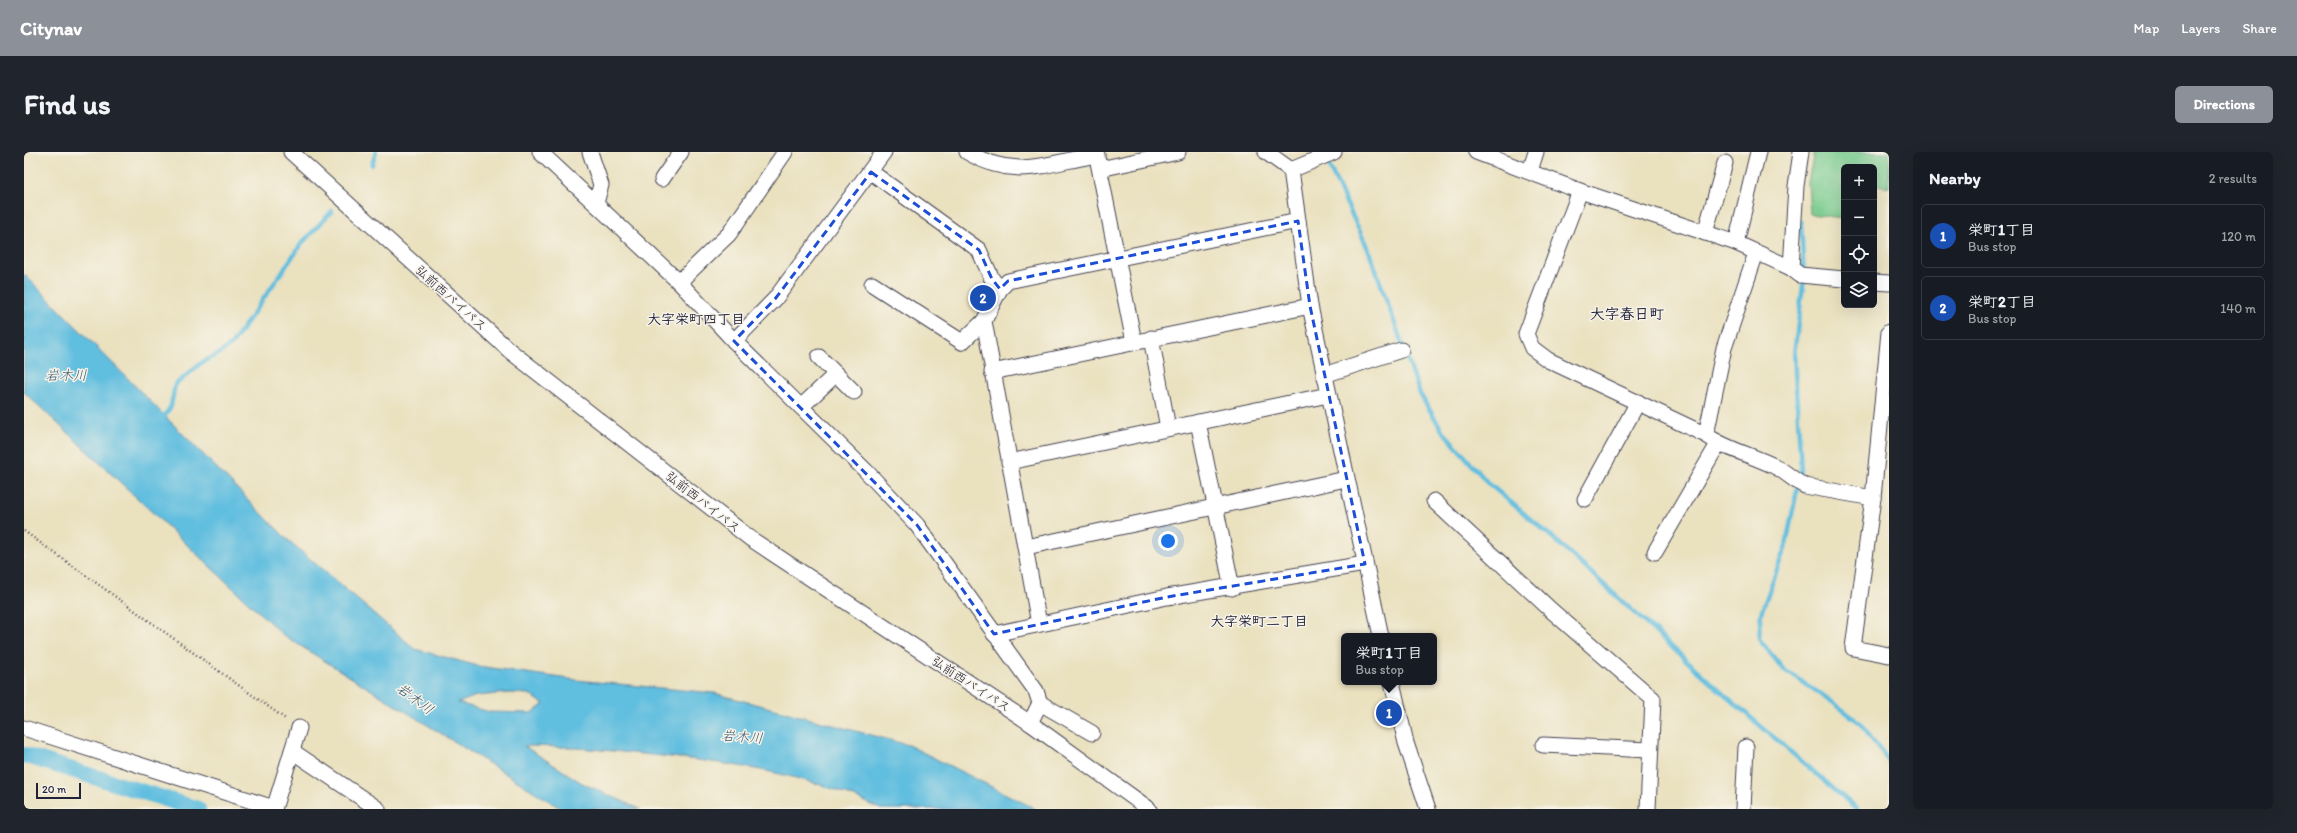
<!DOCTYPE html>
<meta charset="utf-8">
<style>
:root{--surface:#171b24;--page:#20242c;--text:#f1f3f6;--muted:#9ea1a6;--line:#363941;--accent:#8c9099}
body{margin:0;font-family:Itim,"Klee One",sans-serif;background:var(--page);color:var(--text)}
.controls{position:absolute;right:12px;top:12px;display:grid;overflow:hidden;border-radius:6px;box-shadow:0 4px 16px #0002}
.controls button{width:36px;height:36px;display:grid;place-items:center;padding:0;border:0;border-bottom:1px solid var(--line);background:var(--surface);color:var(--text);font:20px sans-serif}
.scale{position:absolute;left:12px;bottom:10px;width:45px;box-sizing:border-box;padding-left:4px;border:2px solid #22223b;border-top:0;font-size:11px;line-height:14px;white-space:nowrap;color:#22223b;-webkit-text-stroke:3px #f7f3e8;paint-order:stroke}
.you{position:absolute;left:1144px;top:389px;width:14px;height:14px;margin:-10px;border:3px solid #fff;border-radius:50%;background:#1a73e8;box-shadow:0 0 0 6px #1a73e833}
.badge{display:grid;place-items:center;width:26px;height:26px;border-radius:50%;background:var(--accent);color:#fff;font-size:13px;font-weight:700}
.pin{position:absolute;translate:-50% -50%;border:2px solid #fff;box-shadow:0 1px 4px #0006}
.popup{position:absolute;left:1317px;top:481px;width:96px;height:52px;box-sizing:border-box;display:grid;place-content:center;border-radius:6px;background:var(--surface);filter:drop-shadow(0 1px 3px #0005);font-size:13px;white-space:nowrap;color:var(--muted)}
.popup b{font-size:15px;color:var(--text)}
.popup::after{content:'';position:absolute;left:50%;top:100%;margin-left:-8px;border:8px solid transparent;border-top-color:var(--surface)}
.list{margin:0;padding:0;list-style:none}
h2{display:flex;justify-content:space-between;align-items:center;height:52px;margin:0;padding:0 16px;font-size:17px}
h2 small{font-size:13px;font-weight:400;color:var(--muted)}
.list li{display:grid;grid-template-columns:26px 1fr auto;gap:12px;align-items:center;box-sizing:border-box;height:64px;margin:0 8px 8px;padding:0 8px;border:1px solid var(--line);border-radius:6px}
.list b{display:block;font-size:15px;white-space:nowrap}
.list p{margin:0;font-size:13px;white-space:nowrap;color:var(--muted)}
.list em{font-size:13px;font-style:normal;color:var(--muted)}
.icon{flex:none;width:22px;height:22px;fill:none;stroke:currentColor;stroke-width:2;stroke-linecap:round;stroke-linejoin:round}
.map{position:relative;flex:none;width:1865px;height:657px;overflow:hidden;border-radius:6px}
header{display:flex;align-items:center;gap:24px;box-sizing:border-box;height:56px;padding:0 20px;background:var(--accent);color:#fff}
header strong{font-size:19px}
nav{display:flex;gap:22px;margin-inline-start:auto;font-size:14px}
.intro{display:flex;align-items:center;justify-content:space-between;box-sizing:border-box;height:96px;padding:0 24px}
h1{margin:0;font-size:28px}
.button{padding:10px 18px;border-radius:6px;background:var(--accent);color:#fff;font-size:14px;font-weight:700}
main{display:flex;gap:24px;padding:0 24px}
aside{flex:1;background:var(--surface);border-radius:6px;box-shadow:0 4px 16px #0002}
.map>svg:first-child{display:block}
.green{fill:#78cb8e;stroke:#4d7664}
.water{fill:#61bedf;stroke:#42708d;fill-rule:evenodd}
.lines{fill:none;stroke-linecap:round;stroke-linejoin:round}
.stream{stroke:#61bedf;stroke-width:4.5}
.canal{stroke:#61bedf;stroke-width:16}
.minor-casing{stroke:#403f4f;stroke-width:17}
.path{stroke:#403f4f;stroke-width:2.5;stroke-dasharray:1 3;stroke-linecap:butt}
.minor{stroke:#fff;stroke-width:15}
.marked{fill:none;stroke:#1d4ed8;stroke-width:3;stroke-dasharray:8 5;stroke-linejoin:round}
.labels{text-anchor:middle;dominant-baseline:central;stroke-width:3;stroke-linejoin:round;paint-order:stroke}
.street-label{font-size:13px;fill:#22223b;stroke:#f7f3e8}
.neighbourhood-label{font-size:14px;font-weight:bold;fill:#22223b;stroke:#f7f3e8}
.water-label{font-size:14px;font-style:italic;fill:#385974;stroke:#f7f3e8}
.quarter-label{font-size:15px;font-weight:bold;fill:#22223b;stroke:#f7f3e8}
</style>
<header>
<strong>Citynav</strong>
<nav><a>Map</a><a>Layers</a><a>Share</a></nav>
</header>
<div class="intro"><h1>Find us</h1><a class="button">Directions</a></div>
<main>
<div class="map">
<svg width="1865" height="657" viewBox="0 0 1865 657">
<rect width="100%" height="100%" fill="#f7f3e8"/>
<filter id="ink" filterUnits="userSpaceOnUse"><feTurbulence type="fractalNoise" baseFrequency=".025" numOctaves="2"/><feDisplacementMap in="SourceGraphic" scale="8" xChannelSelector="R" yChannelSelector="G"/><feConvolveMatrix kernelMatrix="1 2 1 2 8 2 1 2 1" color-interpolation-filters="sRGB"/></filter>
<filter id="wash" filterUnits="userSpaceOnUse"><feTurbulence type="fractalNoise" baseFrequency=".012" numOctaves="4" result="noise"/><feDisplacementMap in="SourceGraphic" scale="16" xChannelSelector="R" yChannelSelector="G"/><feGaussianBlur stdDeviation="0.9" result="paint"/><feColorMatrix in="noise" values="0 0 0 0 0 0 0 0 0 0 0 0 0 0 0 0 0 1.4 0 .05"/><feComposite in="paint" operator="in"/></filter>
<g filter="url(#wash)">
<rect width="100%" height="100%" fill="#eae1bf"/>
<polygon class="green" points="1790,0 1865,0 1865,35 1850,32 1850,15 1820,15 1820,66 1786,62 1784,31"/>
<path class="water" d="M0 122 263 387 391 497 454 514 552 528 690 541 884 593 1012 657H856C784 620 698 610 618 602 579 598 540 594 500 594L558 631 616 657H538L259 483 0 240ZM485 541 505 542 520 552 508 561 466 560 434 551 452 544Z"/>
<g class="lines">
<g class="stream">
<polyline points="1304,12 1345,99 1396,242 1418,278 1464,331 1528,385 1688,532 1833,657"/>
<polyline points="348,13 352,0"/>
<polyline points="1777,70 1780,126 1770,202 1777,317 1762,393 1737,461 1735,487 1759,517 1807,549 1835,570 1865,610"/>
<polyline points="137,269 147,254 151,233 177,211 194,202 208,192 278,91 308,59"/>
</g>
<polyline class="canal" points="0,603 174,657"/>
</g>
</g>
<g filter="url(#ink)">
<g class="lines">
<g class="minor-casing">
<g id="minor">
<polyline points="267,0 486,199 727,387 1006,571 1125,657"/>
<polyline points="516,0 655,130 710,189 842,319 893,373 1012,539 1016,551 1006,571"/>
<polyline points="566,0 577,33 572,51"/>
<path d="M943 0C992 29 1021 11 1073 3"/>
<polyline points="1072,0 1110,190"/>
<polyline points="1242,0 1267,18 1286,154 1357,484"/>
<polyline points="1452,0 1556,39 1712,91 1767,116 1776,123 1820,127"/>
<polyline points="1076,17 1154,0"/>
<polyline points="1267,18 1310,0"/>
<polyline points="1506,19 1512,0"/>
<polyline points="847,20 955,98 968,127 976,137"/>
<polyline points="638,27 657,0"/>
<path d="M1556 39 1502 182 1508 196 1524 208 1682 283C1703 298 1729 303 1752 315 1762 320 1770 329 1781 334L1849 346"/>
<polyline points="1681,81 1701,11"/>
<polyline points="1712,91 1734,0"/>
<polyline points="1767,116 1772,34 1777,0"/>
<polyline points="655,130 705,82 761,0"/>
<polyline points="1850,130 1865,131"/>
<polyline points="848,132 938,190 960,169"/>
<polyline points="1865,180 1849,346 1829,496 1865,503"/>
<polyline points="1127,186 1144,276"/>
<polyline points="710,189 751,147 860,0"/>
<polyline points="795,205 830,240"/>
<polyline points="968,220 1286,154"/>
<polyline points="1300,223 1377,198"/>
<polyline points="777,255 812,222"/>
<polyline points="1174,270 1208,436"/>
<polyline points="1682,283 1700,196 1732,101"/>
<polyline points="985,310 1304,243"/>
<polyline points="1561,347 1614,250"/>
<polyline points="1410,349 1528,459 1629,547 1624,657"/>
<polyline points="1002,395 1322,327"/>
<polyline points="1631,400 1694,292"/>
<polyline points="1015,472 960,169 976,137 984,129 1274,69"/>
<polyline points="970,482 1143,445 1341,412"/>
<polyline points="1368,530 1382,591 1404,657"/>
<polyline points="1016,551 1068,581"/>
<polyline points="0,576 250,656"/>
<polyline points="1519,593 1626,598"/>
<polyline points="268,599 354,657"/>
<polyline points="250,657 275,576"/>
<polyline points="1719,657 1722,595"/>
</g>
</g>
<polyline class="path" points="0,379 263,568"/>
<use href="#minor" class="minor"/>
</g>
</g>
<path class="marked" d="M847 20 955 98 968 127 976 137 984 129 1274 69 1286 154 1341 412 1143 445 970 482 893 373 710 189 751 147Z"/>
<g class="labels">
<g class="street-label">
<text transform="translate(427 146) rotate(42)">弘前西バイパス</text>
<text transform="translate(679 350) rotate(38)">弘前西バイパス</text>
<text transform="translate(947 532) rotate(33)">弘前西バイパス</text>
</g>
<g class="neighbourhood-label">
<text x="672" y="167">大字栄町四丁目</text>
<text x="1235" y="469">大字栄町二丁目</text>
</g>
<g class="water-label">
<text x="42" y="223">岩木川</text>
<text transform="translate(391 547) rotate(37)">岩木川</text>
<text transform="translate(718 585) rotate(4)">岩木川</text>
</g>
<g class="quarter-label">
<text x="1603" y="162">大字春日町</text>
</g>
</g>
</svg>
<div class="controls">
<button>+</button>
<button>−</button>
<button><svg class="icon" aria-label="locate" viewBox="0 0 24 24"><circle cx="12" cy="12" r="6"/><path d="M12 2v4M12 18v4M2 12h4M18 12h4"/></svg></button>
<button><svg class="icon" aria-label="layers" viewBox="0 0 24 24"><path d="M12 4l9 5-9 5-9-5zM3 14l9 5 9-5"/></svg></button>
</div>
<div class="scale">20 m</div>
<div class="you"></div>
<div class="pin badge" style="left:1365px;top:561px;background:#1a4fb4">1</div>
<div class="popup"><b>栄町1丁目</b>Bus stop</div>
<div class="pin badge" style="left:959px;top:146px;background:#1a4fb4">2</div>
</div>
<aside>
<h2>Nearby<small>2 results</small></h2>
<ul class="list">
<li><span class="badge" style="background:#1a4fb4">1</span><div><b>栄町1丁目</b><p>Bus stop</p></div><em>120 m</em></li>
<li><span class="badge" style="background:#1a4fb4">2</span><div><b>栄町2丁目</b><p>Bus stop</p></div><em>140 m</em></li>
</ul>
</aside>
</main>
